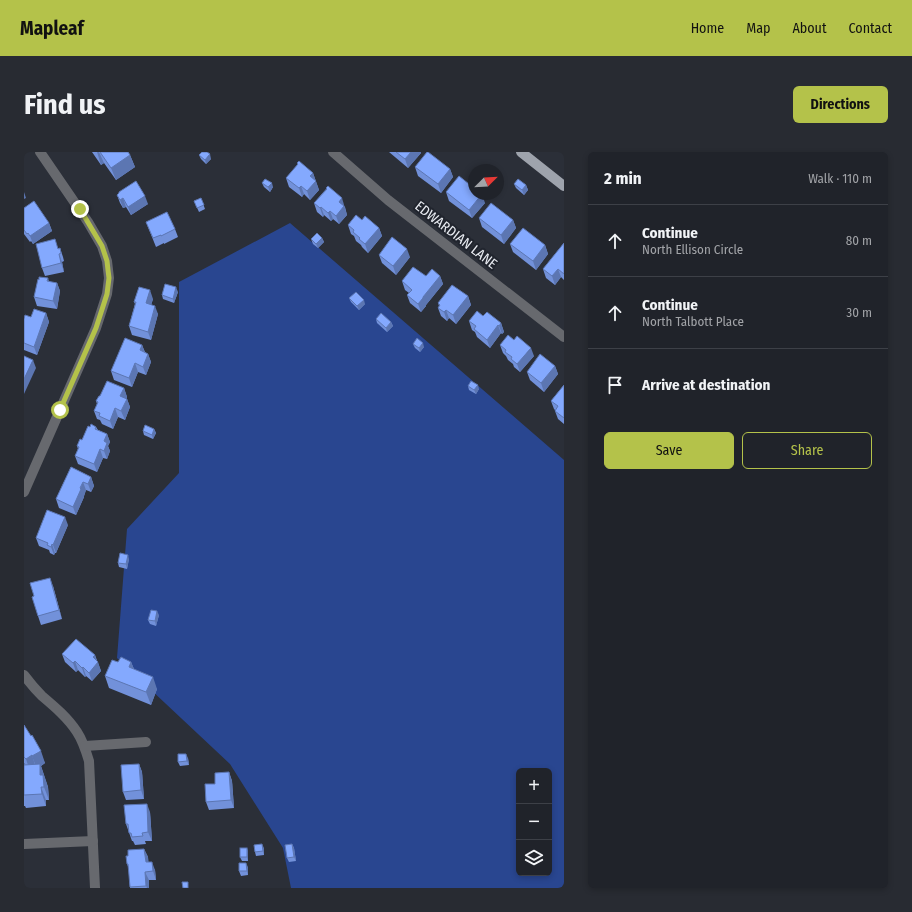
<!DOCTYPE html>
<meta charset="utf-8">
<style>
:root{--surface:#20232a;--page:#282b32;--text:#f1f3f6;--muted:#a2a4a8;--line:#3d4047;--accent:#b4c24a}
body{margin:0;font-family:"Fira Sans Condensed",sans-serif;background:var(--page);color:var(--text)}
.controls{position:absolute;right:12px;bottom:12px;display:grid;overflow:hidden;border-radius:6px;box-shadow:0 2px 6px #0003}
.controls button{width:36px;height:36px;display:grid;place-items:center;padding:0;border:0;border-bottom:1px solid var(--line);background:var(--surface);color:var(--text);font:20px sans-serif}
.compass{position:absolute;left:444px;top:12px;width:36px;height:36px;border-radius:50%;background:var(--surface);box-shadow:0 2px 6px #0003;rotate:66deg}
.stop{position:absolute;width:12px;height:12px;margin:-9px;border:3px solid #b4c24a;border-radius:50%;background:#fff}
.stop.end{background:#b4c24a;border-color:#fff;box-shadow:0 1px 4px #0008}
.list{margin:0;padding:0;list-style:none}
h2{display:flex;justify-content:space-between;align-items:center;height:52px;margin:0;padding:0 16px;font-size:17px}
h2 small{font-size:13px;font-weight:400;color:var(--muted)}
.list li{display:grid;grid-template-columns:26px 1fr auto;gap:12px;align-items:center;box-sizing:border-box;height:72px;padding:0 16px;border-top:1px solid var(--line)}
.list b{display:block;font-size:15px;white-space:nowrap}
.list p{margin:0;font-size:13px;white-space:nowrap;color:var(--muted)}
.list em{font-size:13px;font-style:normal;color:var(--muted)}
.actions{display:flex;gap:8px;padding:12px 16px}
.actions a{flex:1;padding:9px 0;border:1px solid var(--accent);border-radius:6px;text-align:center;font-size:14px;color:var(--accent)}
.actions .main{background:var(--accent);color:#111}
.icon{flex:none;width:22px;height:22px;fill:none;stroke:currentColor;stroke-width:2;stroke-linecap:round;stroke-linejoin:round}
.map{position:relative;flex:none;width:540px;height:736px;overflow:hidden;border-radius:6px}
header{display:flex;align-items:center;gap:24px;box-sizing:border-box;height:56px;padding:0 20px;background:var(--accent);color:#111}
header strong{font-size:19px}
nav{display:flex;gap:22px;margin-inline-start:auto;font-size:14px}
.intro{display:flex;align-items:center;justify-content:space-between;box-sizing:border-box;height:96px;padding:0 24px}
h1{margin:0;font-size:28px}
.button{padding:10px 18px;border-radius:6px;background:var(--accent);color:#111;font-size:14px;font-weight:700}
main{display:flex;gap:24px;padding:0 24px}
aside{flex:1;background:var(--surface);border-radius:6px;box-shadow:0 2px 6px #0003}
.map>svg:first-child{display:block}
.green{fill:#294690;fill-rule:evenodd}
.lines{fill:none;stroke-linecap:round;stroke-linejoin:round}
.minor{stroke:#67696e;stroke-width:10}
.major{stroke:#9ea3ac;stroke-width:10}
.wall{fill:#7291da}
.shaded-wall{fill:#5c76b2}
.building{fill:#84a9fe;stroke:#5c76b2}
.route{stroke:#b4c24a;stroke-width:5}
.labels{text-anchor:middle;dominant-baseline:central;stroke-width:4;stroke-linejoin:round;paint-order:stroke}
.street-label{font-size:14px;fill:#e9ecf2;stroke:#21252e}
</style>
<header>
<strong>Mapleaf</strong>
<nav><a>Home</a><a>Map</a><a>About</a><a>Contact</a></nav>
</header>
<div class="intro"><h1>Find us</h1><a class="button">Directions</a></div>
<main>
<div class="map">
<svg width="540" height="736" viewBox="0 0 540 736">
<rect width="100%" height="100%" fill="#2b2f38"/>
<path class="green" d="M266 71 540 308V736H267L259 696 206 612 93 506 103 377 155 321V130ZM495 619H525V721H495Z"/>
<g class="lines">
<g class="minor">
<polyline points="309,0 364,48 540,185"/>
<polyline points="0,340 72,176 83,142 85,126 83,109 78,94 64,70 16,0"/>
<path d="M0 523C6 531 12 538 18 544 31 555 44 566 53 580 59 589 62 599 65 609L71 736"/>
<polyline points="61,594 122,590"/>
<polyline points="0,692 69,689"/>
</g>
<polyline class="major" points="497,0 540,34"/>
</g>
<g class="wall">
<polygon points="68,0 104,0 106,3 111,15 92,28 80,11 77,13"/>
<polygon points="365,0 397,0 397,1 384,16"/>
<polygon points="175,3 187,7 182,12 177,7"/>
<polygon points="273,11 289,21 295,38 286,48 280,42 278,45 265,35 262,26 274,13"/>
<polygon points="391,15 426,17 429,25 417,41 394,24"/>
<polygon points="238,31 249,35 246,40 240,35"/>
<polygon points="490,32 502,33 504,38 500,43 492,36"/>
<polygon points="302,36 321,55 323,63 315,72 309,67 307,69 300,63 299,65 293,60 290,51 302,37"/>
<polygon points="422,40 461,51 448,66 425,49"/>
<polygon points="93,43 124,52 107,63 102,55 99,56 96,51"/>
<polygon points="177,46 181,57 175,60 170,49"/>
<polygon points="0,56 25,71 28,79 9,92 7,89 6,90 0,82"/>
<polygon points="455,66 489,68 492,76 480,92 458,75"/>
<polygon points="338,68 355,76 358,84 344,101 338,95 337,93 332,89 330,84 327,82 324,73"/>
<polygon points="122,70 151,77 154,85 140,92 140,91 132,95"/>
<polygon points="298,86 300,90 294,96 289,92 287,87"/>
<polygon points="540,91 540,128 537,125 531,133 522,126 519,117"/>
<polygon points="486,92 521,93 524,102 512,118 489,100"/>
<polygon points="34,96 36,96 39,105 40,109 38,110 40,120 21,124 18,116"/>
<polygon points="355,103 386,105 372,123 358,111"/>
<polygon points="402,124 416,124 419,132 402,153 402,154 397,160 386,151 383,143 385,141 381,138 378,129"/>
<polygon points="24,126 25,130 33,131 36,139 33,157 13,154 10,145"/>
<polygon points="154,140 150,151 139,147 138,143"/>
<polygon points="444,144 447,153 432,172 425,166 423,169 417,164 414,156 415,154 414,151"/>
<polygon points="325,146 341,152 335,158 327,150"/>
<polygon points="129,147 127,153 134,162 127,188 108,183 105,174 111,152 110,150"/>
<polygon points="22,161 25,170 13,203 0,198 0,167"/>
<polygon points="459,164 477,171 480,180 478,182 477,181 466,196 453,185 451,180 448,178 445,169"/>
<polygon points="352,167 367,170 369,174 363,180 353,171"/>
<polygon points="389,192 400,195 396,200 391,196"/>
<polygon points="118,193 121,200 124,202 127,210 122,223 114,220 108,235 90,228 87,219"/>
<polygon points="476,193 510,204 496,220 490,215 489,212 484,208 482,204 479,201"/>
<polygon points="531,214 534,222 520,240 506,228 503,220"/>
<polygon points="540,233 540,272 534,267 531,259 531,258 530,257 527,249"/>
<polygon points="444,234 455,237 452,242 445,238"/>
<polygon points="100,236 103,245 102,247 103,247 106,255 101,268 94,265 89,277 78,272 76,268 73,267 70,259 73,252 72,249 76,244"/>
<polygon points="66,275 72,275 74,278 83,282 86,290 84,294 86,299 83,307 79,306 73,320 54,312 51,304 54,297 53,294 58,288"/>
<polygon points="130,277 132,281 129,287 120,283 119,279"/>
<polygon points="47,315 67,325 70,334 67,340 62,338 60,344 60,345 52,363 35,356 32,347"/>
<polygon points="44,373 32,401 31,401 30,403 26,401 25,398 15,394 12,386"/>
<polygon points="105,407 103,417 95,415 94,411"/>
<polygon points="29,434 38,467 17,473 14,464"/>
<polygon points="135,463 132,474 126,472 124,468"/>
<polygon points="38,502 71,503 77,519 68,529 62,524 61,525 54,518 52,520 41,510"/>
<polygon points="94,510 107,510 110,517 133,537 127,553 85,536 81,524"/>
<polygon points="0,573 21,611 17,614 24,635 25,648 22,648 22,654 2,656 1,654 0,654 0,612 1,613 0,611"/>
<polygon points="164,606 165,613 156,614 154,610"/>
<polygon points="115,612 118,620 120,647 102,648 99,640"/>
<polygon points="205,620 208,629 210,656 185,658 182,650 191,632"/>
<polygon points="126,660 128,689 121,689 122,692 111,693 109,689 108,689 102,672"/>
<polygon points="268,692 270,696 272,709 265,710 263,706"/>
<polygon points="223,696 224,700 224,709 218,709 216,705"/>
<polygon points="240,696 240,703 232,704 231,700"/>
<polygon points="120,697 124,705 124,710 131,718 132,728 125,728 125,736 106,736 105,717 103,712 104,704"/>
<polygon points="224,715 224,723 217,724 215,719"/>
</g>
<g class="shaded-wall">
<polygon points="73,0 75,0 80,11 77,13"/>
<polygon points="387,0 397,0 397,1 384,16 381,7"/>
<polygon points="186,2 187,7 182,12 181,8"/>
<polygon points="106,3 111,15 92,28 87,16"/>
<polygon points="426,17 429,25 417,41 414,32"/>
<polygon points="289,21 295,38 286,48 283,39 286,24"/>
<polygon points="248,31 249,35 246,40 244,35"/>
<polygon points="502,33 504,38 500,43 498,38"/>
<polygon points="277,34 280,42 278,45 275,36"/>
<polygon points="0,40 2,46 0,47"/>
<polygon points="458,42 461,51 448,66 445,58"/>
<polygon points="121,44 124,52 107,63 104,55"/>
<polygon points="99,46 102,55 99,56 96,48"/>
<polygon points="318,46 323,63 315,72 312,64 315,50"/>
<polygon points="297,55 300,63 299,65 296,56"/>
<polygon points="306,59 309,67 307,69 304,61"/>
<polygon points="489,68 492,76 480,92 477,83"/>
<polygon points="25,71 28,79 9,92 6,84"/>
<polygon points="355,76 358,84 344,101 341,92"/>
<polygon points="298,86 300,90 294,96 292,92"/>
<polygon points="521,93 524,102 512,118 509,109"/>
<polygon points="383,97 386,105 372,123 369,114"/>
<polygon points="35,102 38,110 40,120 37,111"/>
<polygon points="534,117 537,125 531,133 528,124"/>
<polygon points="416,124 419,132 402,153 402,154 397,160 394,152 399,145"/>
<polygon points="33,131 36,139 33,157 29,149"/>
<polygon points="152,135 154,140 150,151 149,147"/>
<polygon points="126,138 129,147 125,160 122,151"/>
<polygon points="444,144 447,153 432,172 429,163"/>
<polygon points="340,148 341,152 335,158 333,154"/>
<polygon points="131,154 134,162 127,188 124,180"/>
<polygon points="422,158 425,166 423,169 420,160"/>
<polygon points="22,161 25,170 13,203 10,195"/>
<polygon points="367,170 369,174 363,180 362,176"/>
<polygon points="477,171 480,180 478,182 475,174"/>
<polygon points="474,173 477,181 466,196 463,188"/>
<polygon points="399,191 400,195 396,200 395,196"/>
<polygon points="118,193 121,201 116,198"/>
<polygon points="507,196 510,204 496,220 493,212"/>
<polygon points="124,202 127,210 122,223 119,215"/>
<polygon points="9,208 12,216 0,242 0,227"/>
<polygon points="111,211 114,220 108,235 105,226"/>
<polygon points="531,214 534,222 520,240 517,231"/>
<polygon points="454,233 455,237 452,242 450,238"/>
<polygon points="100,236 103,245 100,252 96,244"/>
<polygon points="103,247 106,255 101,268 97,259"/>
<polygon points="91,256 94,265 89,277 86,269"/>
<polygon points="130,277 132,281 129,287 128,283"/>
<polygon points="83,282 86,290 84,294 86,299 83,307 80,299 80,289"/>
<polygon points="76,297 79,306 73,320 70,312"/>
<polygon points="67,325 70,334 67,340 64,332"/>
<polygon points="59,330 62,338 60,344 60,345 52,363 49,355"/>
<polygon points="41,365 44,373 32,401 29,393"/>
<polygon points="28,392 31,401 30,403 27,395"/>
<polygon points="104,403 105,407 103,417 102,412"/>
<polygon points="26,426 29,434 38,467 35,458"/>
<polygon points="133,459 135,463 132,474 131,469"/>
<polygon points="71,503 73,511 74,510 77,519 68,529 65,521 69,505"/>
<polygon points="51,509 54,518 52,520 49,511"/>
<polygon points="107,510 112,522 105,515"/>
<polygon points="59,515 62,524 61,525 58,516"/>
<polygon points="129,525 133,537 127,553 122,540"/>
<polygon points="17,599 21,611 17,614 24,635 25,648 8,604"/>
<polygon points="162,602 164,606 165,613 163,609"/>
<polygon points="8,603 12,616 6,619 2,607"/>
<polygon points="115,612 118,620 120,647 117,638"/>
<polygon points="205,620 208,629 210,656 207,648"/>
<polygon points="17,635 22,648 22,654 18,642"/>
<polygon points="123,652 126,660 128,689 124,680"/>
<polygon points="238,692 240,696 240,703 239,699"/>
<polygon points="268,692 270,696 272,709 270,705"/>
<polygon points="223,696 224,700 224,709 223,705"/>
<polygon points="120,697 124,705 126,719 122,710"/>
<polygon points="128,710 131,718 132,728 129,719"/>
<polygon points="222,711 224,715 224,723 223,719"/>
<polygon points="121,720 125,728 125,736 123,736 122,734"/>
</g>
<g class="building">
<polygon points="76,0 104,0 106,3 87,16"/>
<polygon points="178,0 183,0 186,2 181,8 175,3"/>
<polygon points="372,0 387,0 381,7"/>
<polygon points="403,0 404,0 426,17 414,32 391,15"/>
<polygon points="275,9 289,21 286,24 292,29 283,39 277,34 275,36 262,26 274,12 273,11"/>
<polygon points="435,24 450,36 450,42 458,42 445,58 422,40"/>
<polygon points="241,27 248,31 244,35 238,31"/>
<polygon points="494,27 502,33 498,38 490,32"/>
<polygon points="112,29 121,44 104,55 99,46 96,48 93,43 95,41 95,40"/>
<polygon points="304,34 318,46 315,50 320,54 312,64 306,59 304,61 297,55 296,56 290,51 303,37 302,36"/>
<polygon points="177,46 180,53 173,56 170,49"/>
<polygon points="10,49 25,71 6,84 4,81 3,82 0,78 0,56"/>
<polygon points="467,51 489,68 477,83 455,66"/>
<polygon points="143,60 151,77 137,84 137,83 129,86 122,70"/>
<polygon points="332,63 338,68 341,64 355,76 341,92 335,87 336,86 329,80 330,78 324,73"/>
<polygon points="499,76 521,93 509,109 486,92"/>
<polygon points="293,81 298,86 292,92 287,87"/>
<polygon points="368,85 383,97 369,114 355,103"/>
<polygon points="31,87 34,97 36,96 37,101 35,102 37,111 18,116 12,92"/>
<polygon points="540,91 540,122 534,117 528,124 519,117"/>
<polygon points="389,115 402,124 408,117 416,124 399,145 399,146 394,152 383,143 388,138 378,129"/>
<polygon points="15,125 24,126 23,129 33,131 29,149 10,145 14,127 15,128"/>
<polygon points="141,132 152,135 149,147 138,143"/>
<polygon points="428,133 444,144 429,163 422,158 420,160 414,156 416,153 414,151"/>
<polygon points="115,135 126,138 122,151 131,154 124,180 105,174 112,150 110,150"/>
<polygon points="332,140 340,148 333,154 325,146"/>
<polygon points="10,157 22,161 10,195 0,191 0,167 1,163 7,165"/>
<polygon points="453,159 459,164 463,160 477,171 475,174 474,173 463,188 450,177 452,174 445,169"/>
<polygon points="357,161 367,170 362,176 352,167"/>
<polygon points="484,183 490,188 493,184 507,196 493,212 487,207 488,205 481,200 482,198 476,193"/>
<polygon points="101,186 118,193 116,198 124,202 119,215 111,211 105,226 87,219"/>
<polygon points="393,186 399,191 395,196 389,192"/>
<polygon points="516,202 531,214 517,231 503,220"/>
<polygon points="0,204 9,208 0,227"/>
<polygon points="83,229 100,236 96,244 103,247 97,259 91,256 86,269 75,264 76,261 70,259 74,250 72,249 75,244 76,244"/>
<polygon points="447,229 454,233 450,238 444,234"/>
<polygon points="540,233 540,266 531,259 534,254 527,249"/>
<polygon points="67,272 72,275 71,277 83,282 80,289 83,291 80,299 76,297 70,312 51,304 55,295 53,294 56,287 58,288 64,274 66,275"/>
<polygon points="121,273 130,277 128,283 119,279"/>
<polygon points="47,315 67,325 64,332 59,330 56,336 57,337 49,355 32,347"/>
<polygon points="23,358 41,365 29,393 28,392 27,395 23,393 24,391 12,386"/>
<polygon points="96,401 104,403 102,412 94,411"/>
<polygon points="26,426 35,458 14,464 8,445 10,444 6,431"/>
<polygon points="127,458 133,459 131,469 124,468"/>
<polygon points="52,487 71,503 69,505 74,510 65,521 59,515 58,516 51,509 49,511 38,502"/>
<polygon points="97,505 107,510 105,515 129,525 122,540 81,524 88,508 94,510"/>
<polygon points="0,573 7,584 8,583 17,599 8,604 8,603 2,607 0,605"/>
<polygon points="154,602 162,602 163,609 154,610"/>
<polygon points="16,612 16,623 19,623 20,635 17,635 18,642 0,643 0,613"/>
<polygon points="115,612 117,638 99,640 97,613"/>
<polygon points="205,620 207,648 182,650 181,632 191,632 191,621"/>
<polygon points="123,652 124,680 118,681 119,684 108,685 107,681 105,681 104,672 102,672 100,653"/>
<polygon points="238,692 239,699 231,700 230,693"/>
<polygon points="268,692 270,705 263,706 261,693"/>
<rect x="216" y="696" width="7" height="9"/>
<polygon points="120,697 122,710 128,710 129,719 121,720 122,734 106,735 104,712 103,712 102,704 104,704 104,698"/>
<polygon points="215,711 222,711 223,719 215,719"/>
<polygon points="158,730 164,730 164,736 159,736"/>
</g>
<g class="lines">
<polyline class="route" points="36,258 72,176 83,142 85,126 84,118 83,109 78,94 56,57"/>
</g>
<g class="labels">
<g class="street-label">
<text transform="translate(432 83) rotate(38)">EDWARDIAN LANE</text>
</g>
</g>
</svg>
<div class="controls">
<button>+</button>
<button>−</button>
<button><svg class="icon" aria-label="layers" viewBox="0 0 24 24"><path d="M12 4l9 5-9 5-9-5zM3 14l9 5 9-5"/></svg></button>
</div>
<svg class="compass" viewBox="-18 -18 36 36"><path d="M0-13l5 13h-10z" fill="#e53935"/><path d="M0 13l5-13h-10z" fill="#a2a4a8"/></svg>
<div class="stop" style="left:36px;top:258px"></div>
<div class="stop end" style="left:56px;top:57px"></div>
</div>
<aside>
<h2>2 min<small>Walk · 110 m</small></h2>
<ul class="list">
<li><svg class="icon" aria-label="ahead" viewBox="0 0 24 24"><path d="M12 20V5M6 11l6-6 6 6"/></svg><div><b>Continue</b><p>North Ellison Circle</p></div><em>80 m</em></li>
<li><svg class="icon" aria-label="ahead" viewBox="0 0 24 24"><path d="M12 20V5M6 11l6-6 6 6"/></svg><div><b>Continue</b><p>North Talbott Place</p></div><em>30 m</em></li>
<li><svg class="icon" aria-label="arrive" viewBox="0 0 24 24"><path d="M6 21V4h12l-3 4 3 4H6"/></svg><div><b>Arrive at destination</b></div></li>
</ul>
<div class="actions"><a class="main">Save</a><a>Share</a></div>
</aside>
</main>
